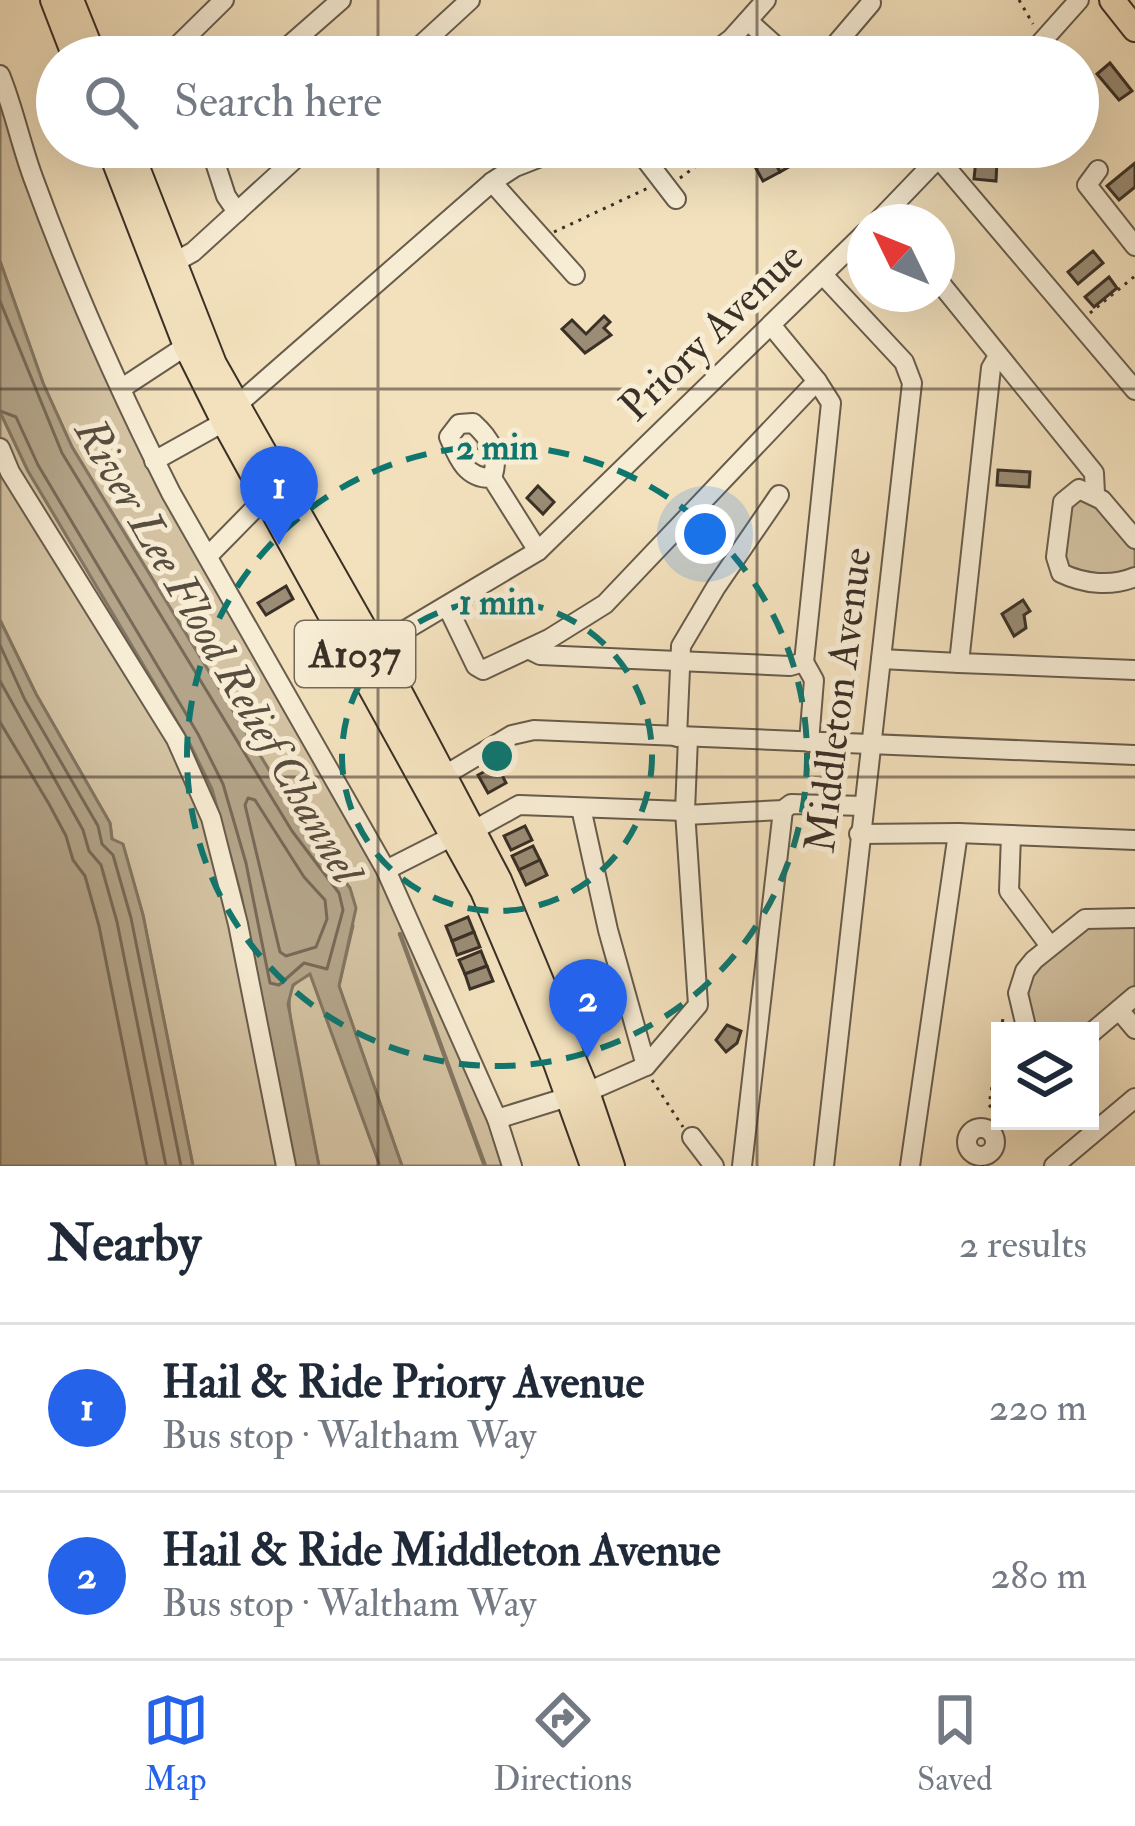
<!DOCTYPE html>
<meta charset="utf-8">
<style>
:root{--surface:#fff;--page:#f2f2f3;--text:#1f2937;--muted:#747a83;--line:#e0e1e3;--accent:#2563eb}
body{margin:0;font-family:"IM FELL Double Pica",serif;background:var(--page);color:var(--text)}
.controls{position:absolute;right:36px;bottom:36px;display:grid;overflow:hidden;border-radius:0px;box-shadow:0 12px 48px #0002}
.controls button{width:108px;height:108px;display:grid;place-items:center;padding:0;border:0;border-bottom:3px solid var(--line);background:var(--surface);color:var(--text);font:60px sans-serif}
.compass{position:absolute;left:847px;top:204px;width:108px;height:108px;border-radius:50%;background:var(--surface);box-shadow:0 12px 48px #0002;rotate:313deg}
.you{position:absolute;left:705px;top:534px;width:42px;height:42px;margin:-30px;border:9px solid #fff;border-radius:50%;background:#1a73e8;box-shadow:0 0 0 18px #1a73e833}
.badge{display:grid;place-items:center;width:78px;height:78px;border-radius:50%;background:var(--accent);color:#fff;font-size:39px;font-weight:700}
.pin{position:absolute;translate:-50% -99px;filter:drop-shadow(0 3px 6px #0008)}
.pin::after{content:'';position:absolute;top:63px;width:42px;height:36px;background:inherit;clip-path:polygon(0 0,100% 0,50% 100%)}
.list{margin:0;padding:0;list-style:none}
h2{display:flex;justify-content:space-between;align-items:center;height:156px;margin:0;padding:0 48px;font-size:51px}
h2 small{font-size:39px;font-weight:400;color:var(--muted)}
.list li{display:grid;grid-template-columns:78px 1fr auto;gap:36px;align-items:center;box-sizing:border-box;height:168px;padding:0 48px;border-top:3px solid var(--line)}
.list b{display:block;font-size:45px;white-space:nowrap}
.list p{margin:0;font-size:39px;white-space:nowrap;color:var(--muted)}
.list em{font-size:39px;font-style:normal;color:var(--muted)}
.icon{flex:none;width:66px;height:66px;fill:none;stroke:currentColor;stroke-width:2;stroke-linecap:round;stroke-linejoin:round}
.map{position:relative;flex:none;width:1135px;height:1166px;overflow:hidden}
.search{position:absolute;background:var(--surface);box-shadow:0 12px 48px #0002;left:36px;right:36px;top:36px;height:132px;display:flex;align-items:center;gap:30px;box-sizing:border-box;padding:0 42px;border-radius:66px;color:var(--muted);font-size:45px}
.sheet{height:492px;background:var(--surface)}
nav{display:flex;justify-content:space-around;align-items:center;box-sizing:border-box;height:168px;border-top:3px solid var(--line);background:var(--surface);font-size:33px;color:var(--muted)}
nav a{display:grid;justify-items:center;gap:6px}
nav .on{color:var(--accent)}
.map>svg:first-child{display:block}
.green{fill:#d4c3a3;stroke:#877a64;stroke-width:3}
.water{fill:#b4a58a;stroke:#837662;stroke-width:3}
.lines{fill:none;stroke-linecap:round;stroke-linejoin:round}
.shore{stroke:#776a58;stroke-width:3}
.stream{stroke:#837662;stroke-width:4.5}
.building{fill:#9a8c75;stroke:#3a3026;stroke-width:3}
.minor-casing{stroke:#685c4c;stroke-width:22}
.major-casing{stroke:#3a3026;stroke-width:28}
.path{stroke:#3a3026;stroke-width:3;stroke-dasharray:3 6;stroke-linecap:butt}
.minor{stroke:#f7ecd4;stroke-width:18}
.major{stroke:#f3e1bd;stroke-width:24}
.grid{fill:none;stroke:#3a3026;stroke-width:3;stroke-opacity:0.55}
.ring{fill:none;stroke:#0f766e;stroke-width:6;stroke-dasharray:21 15}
.labels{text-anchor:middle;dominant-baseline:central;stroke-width:10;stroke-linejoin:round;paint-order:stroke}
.shield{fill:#f7ecd4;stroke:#73685a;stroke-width:3}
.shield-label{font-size:39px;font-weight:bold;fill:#3a3026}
.street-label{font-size:42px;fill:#3a3026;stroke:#f7ecd4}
.water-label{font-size:45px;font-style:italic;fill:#584d3f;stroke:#f7ecd4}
.centre{fill:#0f766e;stroke:#f7ecd4;stroke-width:6}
.ring-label{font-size:36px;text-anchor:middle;font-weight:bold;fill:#0f766e;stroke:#f7ecd4;stroke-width:10;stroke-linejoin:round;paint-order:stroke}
</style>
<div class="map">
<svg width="1135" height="1166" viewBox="0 0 1135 1166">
<rect width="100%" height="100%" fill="#f3e1bd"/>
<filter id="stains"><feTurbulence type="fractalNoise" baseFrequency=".00167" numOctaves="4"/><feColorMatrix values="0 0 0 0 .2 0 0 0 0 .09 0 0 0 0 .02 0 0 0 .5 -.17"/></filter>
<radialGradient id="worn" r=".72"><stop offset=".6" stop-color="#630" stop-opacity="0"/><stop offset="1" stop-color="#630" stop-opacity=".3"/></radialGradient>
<g class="green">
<polygon points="0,70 40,180 154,452 388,861 514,1166 402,1166 339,986 353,926 338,870 326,861 302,824 72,447 43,383 0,261"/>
<polygon points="0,412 28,471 188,740 212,789 241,895 294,1166 193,1166 143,915 123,845 112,839 110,823 36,694 0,620"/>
<path d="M1094 498 1135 548V569L1103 577 1068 568C1060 549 1065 516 1076 500Z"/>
<polygon points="1135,923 1135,990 1087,1031 1032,1031 1025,1004 1028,977 1083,927"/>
<path d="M310 973 380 1166H319C313 1136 284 1015 290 993 292 983 302 978 310 973Z"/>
</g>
<g class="water">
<polygon points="0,261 43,383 72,447 302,824 350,888 356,908 339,986 402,1166 380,1166 310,974 293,985 288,1004 319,1166 294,1166 241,895 212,789 188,740 28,471 0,412"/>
<polygon points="0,620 36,694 110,823 112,839 123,844 143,915 193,1166 0,1166"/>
</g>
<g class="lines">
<g class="shore">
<polyline points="0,301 62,453 292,831 339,893 343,910 327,969 304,963 279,985 270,983 246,863 223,784 198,734 38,465 16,417 0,411"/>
<polyline points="0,645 25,700 98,826 102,844 113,855 131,918 181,1166"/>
<polyline points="0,681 83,830 89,851 101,865 117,922 166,1166"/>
<polyline points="0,722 49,804 66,836 73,860 85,876 99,926 147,1166"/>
<polygon points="248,798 255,800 304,877 325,900 327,919 316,947 286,956 280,952 245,805"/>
</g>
<polyline class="stream" points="400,934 485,1166"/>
</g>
<g class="building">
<polygon points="1110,63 1132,91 1119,100 1097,74"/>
<polygon points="783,147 787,147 796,163 780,172 770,154"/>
<polygon points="770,154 780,172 763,181 753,163"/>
<polygon points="976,159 997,160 996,181 974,179"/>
<polygon points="1135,163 1135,187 1119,200 1107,186"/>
<polygon points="1093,251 1103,263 1078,284 1068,272"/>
<polygon points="1109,277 1117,288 1094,307 1085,297"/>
<polygon points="604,316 610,322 604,328 611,335 585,353 562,329 572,320 586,334"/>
<polygon points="998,470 1030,472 1029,487 997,485"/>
<polygon points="538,486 554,502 543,514 527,498"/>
<polygon points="286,586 293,599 266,615 258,603"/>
<polygon points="1023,600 1030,611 1024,615 1026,628 1014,636 1002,614"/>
<polygon points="497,765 506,783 488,793 478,775"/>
<polygon points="525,826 532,840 511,850 504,836"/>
<polygon points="533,846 540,860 519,870 512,856"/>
<polygon points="540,860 547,875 526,885 519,870"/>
<polygon points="468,917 474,932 452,941 446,926"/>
<polygon points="474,932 480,947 457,955 452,941"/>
<polygon points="481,951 487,966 465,974 459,960"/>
<polygon points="487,966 493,981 470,989 465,974"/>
<polygon points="727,1025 741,1031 737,1043 726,1052 716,1040"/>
</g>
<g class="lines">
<g class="minor-casing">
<g id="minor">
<polyline points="748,21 788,57"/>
<polyline points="166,57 224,0"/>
<polyline points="276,57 341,0"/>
<polyline points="408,57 470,0"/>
<polyline points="707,57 731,39 766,0"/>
<polyline points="825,57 871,3"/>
<polyline points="1028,57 1079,0"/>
<path d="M0 75C14 109 21 146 34 180 73 287 120 392 171 493L386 870 497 1119 512 1166"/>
<polyline points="210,147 226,196 237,212"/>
<polyline points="636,147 676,199"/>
<polyline points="939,159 1135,390"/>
<polyline points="1098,170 1087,185 1135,246"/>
<polyline points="492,182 575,275"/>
<polyline points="877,222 949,147"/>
<polyline points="173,263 193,252 308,147"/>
<polyline points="823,275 904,362 912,383 824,1166"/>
<polyline points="937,279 1094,473 1095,494"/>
<polyline points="771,325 817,381"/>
<polyline points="998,356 991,368 959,663 1135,670"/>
<polyline points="122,388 186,346"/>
<polyline points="237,405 492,182 515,167 566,147"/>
<polyline points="0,448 10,472 176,739 211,818 238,924 286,1166"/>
<polyline points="154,461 224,422"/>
<path d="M492 478C466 479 458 458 449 437L459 424 473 423C491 439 500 455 492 478L538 551"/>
<path d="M1135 539 1102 500 1079 489 1063 502 1056 557 1061 573C1084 584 1111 587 1135 577"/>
<polyline points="208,556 265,498"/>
<polyline points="447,606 476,666 483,670 549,639 605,604 817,381 831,403 804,662 790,666 540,655 528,649"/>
<polyline points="375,648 538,551 865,233"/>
<polyline points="881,659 959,663"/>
<polyline points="804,662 814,680 809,742"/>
<polyline points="677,737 681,646 716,587 779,495"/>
<polyline points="445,775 512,735 534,730 1135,755"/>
<polyline points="581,808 608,930 646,1066"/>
<polyline points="686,815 783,810 791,804 864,806"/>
<polyline points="474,830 519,805 685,811"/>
<polyline points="859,834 958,833 1135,840"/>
<polyline points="1011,835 1009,891 1050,946"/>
<polyline points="386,870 453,836"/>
<polyline points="1119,1010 1135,1029"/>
<polyline points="1027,1031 1018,993 1025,971 1034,960 1085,919 1135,918"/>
<polyline points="1090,1034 1135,996"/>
<polyline points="587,1092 646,1066 698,1005 685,811 688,738"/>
<polyline points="497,1119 568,1097"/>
<circle cx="981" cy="1142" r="14"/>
<polyline points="692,1137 714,1166"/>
<polyline points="742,1166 783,810"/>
<polyline points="910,1166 958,833"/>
<polyline points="1054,1166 1135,1098"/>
</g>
</g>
<g class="major-casing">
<g id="major">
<polyline points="53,0 75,57"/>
<polyline points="71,0 94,57"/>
<polyline points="1112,0 1135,29"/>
<polyline points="109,147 186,346 224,422 483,891 556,1063 593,1166"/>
<polyline points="129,147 214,364 395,683 499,880 587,1092 612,1166"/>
</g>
</g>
<g class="path">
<polyline points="1019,0 1033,24"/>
<polyline points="680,178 722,147"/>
<polyline points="554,232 648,188"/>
<polyline points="1090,313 1135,276"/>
<polyline points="1001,1031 1003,1018"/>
<polyline points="652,1080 683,1127"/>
<polyline points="997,1114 989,1105 1000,1037"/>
<polyline points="982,1156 982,1166"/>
</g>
<use href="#minor" class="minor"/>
<use href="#major" class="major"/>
</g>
<path class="grid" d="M378 0V57M757 0V57M378 147V1166M757 147V1166M0 389H1135M0 777H1135"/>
<g class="ring">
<circle cx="497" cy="756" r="155"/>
<circle cx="497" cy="756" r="310"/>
</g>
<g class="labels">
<rect class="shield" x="295" y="621" width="120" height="66" rx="9"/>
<g class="shield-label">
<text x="355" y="654">A1037</text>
</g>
<g class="street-label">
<text transform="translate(712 332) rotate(-44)">Priory Avenue</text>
<text transform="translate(839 700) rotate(-83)">Middleton Avenue</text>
</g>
<g class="water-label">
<text transform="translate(218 651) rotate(60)">River Lee Flood Relief Channel</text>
</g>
</g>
<circle cx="497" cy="756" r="18" class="centre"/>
<g class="ring-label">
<text x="497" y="459">2 min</text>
<text x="497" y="614">1 min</text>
</g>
<rect width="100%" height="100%" filter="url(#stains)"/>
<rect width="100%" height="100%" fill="url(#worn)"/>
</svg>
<div class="controls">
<button><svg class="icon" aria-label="layers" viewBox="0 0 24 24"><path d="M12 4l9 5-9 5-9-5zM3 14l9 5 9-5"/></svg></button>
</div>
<svg class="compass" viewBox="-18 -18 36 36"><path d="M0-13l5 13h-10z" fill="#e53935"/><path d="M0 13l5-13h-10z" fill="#747a83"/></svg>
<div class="you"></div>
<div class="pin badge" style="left:279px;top:545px">1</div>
<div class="pin badge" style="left:588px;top:1058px">2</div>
<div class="search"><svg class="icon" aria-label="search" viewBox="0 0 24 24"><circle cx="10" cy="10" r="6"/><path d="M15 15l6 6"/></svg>Search here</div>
</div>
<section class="sheet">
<h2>Nearby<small>2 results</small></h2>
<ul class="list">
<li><span class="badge">1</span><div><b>Hail &amp; Ride Priory Avenue</b><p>Bus stop · Waltham Way</p></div><em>220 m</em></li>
<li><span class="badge">2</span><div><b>Hail &amp; Ride Middleton Avenue</b><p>Bus stop · Waltham Way</p></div><em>280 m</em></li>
</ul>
</section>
<nav>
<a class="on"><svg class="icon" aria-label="map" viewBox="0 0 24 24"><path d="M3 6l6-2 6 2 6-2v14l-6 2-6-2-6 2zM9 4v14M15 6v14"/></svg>Map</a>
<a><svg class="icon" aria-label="directions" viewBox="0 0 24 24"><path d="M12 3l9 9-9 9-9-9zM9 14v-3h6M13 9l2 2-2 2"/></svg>Directions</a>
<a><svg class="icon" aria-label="saved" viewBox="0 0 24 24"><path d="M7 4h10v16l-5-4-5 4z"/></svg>Saved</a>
</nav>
